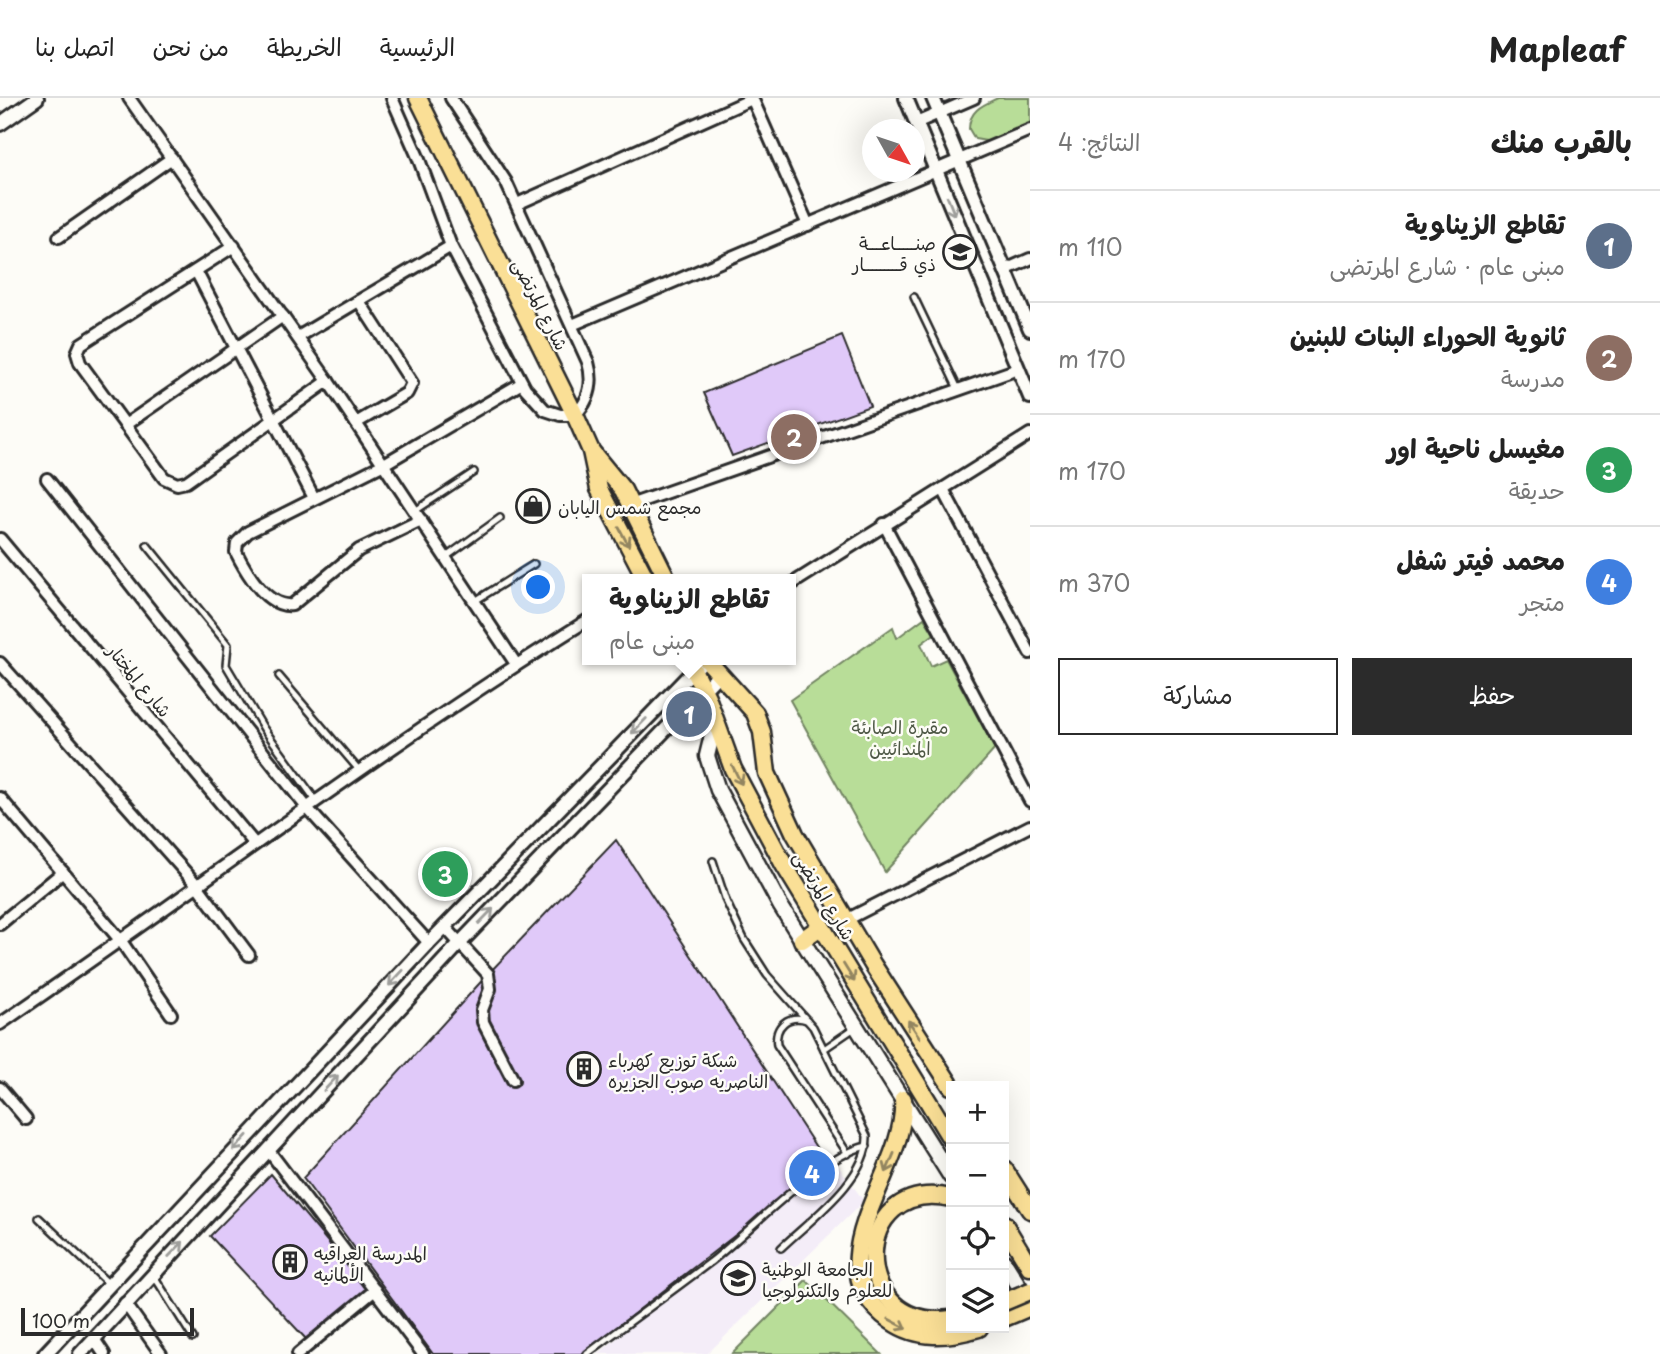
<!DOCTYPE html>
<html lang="ar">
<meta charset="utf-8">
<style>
:root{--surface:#fff;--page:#f2f2f2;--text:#222;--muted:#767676;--line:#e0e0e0;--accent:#2b2b2b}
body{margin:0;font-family:"Playpen Sans","Playpen Sans Arabic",sans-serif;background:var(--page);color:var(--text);direction:rtl}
.controls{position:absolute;right:21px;bottom:21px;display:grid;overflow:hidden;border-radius:0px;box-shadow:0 7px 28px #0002}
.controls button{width:63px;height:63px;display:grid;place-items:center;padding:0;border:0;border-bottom:2px solid var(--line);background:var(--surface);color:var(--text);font:35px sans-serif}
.compass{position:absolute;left:862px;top:21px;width:63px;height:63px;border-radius:50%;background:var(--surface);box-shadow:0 7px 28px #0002;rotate:130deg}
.scale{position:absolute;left:21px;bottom:18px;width:173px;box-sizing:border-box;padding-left:7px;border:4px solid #2b2b2b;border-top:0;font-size:19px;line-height:24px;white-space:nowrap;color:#2b2b2b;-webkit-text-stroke:5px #fdfcf7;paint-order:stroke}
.you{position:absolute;left:539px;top:490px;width:24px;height:24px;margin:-18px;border:5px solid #fff;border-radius:50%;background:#1a73e8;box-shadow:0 0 0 10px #1a73e833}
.badge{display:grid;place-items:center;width:46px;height:46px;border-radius:50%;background:var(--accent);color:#fff;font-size:23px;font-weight:700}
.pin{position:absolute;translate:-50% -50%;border:4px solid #fff;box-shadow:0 2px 7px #0006}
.popup{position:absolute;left:582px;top:476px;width:214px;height:91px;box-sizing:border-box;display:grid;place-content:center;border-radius:0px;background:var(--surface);filter:drop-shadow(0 2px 5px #0005);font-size:23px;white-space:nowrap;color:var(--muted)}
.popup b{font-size:26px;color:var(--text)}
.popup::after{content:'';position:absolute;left:50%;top:100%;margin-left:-14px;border:14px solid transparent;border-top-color:var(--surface)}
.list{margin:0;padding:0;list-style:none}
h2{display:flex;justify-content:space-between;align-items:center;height:91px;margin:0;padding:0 28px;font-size:30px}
h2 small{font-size:23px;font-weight:400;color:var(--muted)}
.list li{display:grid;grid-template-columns:46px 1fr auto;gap:21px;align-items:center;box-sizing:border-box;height:112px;padding:0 28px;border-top:2px solid var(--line)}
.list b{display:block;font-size:26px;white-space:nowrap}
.list p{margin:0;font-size:23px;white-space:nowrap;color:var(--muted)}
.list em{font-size:23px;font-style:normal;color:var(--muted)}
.actions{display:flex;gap:14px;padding:21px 28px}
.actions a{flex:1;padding:16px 0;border:2px solid var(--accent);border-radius:0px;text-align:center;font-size:24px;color:var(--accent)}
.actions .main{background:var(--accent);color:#fff}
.icon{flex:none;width:38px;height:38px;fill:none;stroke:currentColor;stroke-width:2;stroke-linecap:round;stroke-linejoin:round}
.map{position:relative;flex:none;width:1030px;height:1256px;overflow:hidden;direction:ltr}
header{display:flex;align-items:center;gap:42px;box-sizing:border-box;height:98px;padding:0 35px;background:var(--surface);border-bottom:2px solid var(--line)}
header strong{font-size:33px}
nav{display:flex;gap:38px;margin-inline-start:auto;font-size:24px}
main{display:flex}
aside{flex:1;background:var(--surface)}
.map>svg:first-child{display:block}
.built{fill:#f4edf8}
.green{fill:#b8dd98;stroke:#728462;stroke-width:2}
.building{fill:#e0c9f9;stroke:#2b2b2b;stroke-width:2}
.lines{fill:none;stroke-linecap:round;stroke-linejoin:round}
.service-casing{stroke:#2b2b2b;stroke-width:10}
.minor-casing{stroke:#2b2b2b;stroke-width:16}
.tertiary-casing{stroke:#2b2b2b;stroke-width:18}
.secondary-casing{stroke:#2b2b2b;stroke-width:19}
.primary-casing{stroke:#2b2b2b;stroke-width:21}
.service{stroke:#fdfcf7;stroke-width:5}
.minor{stroke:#fdfcf7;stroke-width:10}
.tertiary{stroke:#fdfcf7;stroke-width:12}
.secondary{stroke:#fdfcf7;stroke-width:14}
.primary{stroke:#fadf96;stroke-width:16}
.primary-bridge-casing{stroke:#2b2b2b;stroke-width:21;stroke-linecap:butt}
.primary-bridge{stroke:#fadf96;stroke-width:16}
.oneway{stroke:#9e9e9b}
.oneway2{stroke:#928560}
.labels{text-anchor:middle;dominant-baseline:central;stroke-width:5;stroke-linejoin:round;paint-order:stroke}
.poi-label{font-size:18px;fill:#2b2b2b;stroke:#fdfcf7;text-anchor:start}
.street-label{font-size:18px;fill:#2b2b2b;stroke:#fdfcf7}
.park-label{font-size:18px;fill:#4e5846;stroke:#fdfcf7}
</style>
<header>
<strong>Mapleaf</strong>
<nav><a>الرئيسية</a><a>الخريطة</a><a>من نحن</a><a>اتصل بنا</a></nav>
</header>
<main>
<aside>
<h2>بالقرب منك<small>النتائج: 4</small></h2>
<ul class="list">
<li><span class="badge" style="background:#5c6f8a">1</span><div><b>تقاطع الزيناوية</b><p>مبنى عام · شارع المرتضى</p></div><em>110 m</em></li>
<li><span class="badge" style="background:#8d6e63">2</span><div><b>ثانوية الحوراء البنات للبنين</b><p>مدرسة</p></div><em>170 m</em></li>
<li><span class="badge" style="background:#2e9e5b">3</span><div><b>مغيسل ناحية اور</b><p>حديقة</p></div><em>170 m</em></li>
<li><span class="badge" style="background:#3f7fe0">4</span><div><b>محمد فيتر شفل</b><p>متجر</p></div><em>370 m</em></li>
</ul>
<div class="actions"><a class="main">حفظ</a><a>مشاركة</a></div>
</aside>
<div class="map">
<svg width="1030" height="1256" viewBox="0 0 1030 1256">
<rect width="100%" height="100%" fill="#fdfcf7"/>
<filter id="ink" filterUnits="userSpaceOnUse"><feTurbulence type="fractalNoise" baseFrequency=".0143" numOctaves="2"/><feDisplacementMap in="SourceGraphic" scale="14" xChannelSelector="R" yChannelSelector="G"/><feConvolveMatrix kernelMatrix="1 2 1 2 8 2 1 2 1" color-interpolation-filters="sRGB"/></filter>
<g filter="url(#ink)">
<polygon class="built" points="833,1061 864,1103 707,1256 598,1256"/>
<g class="green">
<path d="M998 0H1030V26L992 44 975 41 969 31C969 12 983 7 998 0Z"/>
<polygon points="924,520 934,536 921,546 931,568 946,561 995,651 885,774 790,602 893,529 897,540"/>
<polygon points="806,1182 881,1256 732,1256"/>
</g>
<g class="building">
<polygon points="842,238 870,308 732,358 704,295"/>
<polygon points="616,742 827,1066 582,1256 433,1256 303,1080 488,876"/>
<polygon points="271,1076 367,1191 307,1242 210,1138"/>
</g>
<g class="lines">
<g class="service-casing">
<g id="service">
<polyline points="914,199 958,291"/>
<polyline points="415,413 474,374"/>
<polyline points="147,447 228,547 226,567 264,631 317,704"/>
<polyline points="446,459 500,420"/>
<polyline points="475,503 534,466"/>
<polyline points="279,578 359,672"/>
<path d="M713 763 726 803 744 841 767 877 813 929 867 1038C868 1081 810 1122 781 1150"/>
<path d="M807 922C788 916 774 928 777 947L848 1056"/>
<polyline points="824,951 856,929"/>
<polyline points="39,1120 109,1186"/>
<polyline points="154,1178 193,1240"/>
<path d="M587 1256C628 1225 671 1194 712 1163 750 1133 821 1057 867 1048"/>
</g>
</g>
<g class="minor-casing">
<g id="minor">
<polyline points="129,0 328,283 516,566"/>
<path d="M392 0 418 59 451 148 525 290 545 312 560 317H575C590 302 594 285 588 264L506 84 451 0"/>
<polyline points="752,0 808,127"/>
<polyline points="916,25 974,0"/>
<polyline points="517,106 752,1"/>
<polyline points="59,139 172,60"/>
<polyline points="234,148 81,246 77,255 80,265 164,380 177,386 186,384 328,283"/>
<polyline points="1005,172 1030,161"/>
<polyline points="196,173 314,400"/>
<polyline points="572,227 1030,32"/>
<polyline points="298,239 451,148"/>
<polyline points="356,325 407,295 412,285 359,203"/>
<polyline points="125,327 283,218"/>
<polyline points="47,381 308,711 429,845"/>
<polyline points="943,391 1030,555"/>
<polyline points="630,407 1018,271"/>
<path d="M421 422 359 452 292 507C267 510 246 474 236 454L237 445 248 434 384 366 522 285"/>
<polyline points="884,426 1030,703"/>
<polyline points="0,441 254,745"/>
<polyline points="790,487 1030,336"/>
<polyline points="0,565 196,786 249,857"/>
<polyline points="0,700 121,843 171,916"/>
<polyline points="846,822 1030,728"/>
<polyline points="0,826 63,774"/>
<polyline points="445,829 488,876 490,891 482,912 483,924 513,982"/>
<path d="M0 926C196 792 385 647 588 522"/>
<polyline points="0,990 26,1021"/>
<polyline points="269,1053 423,1256"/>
<polyline points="125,1205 161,1256"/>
<polyline points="94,1241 104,1256"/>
<polyline points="298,1256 375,1192"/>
</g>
</g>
<g class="tertiary-casing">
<g id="tertiary">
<polyline points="906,0 1030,299"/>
<polyline points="933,0 1030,231"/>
<polyline points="0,26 37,0"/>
<polyline points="45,1256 429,845 704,562"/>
<polyline points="80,1256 460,845 718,577"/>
</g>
</g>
<g class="secondary-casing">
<g id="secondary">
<polyline points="715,625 707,658 718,692 780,807 951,1079"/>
<polyline points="1004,1164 1029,1204"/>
</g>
</g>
<g class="primary-casing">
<g id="primary">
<polyline points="418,0 575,317 591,353 599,391 646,481"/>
<polyline points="591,353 623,392 667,481"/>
<polyline points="688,562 707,599 733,671 784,767 951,1041"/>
<polyline points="707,562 755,615 762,634 767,675 795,736 873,867 951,988"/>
<polyline points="802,842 820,829"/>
<path d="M903 1001C909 1073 807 1164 891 1223 918 1242 949 1239 979 1230"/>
<polyline points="1004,1071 1030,1112"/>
<path d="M951 1100C849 1078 847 1235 951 1221"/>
<polyline points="1004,1126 1030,1169"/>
<polyline points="1004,1220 1030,1209"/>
</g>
</g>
<use href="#service" class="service"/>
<use href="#minor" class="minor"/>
<use href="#tertiary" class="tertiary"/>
<use href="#secondary" class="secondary"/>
<use href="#primary" class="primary"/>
<g class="primary-bridge-casing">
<polyline id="primary-bridge" points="1004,1204 1030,1193"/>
</g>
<use href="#primary-bridge" class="primary-bridge"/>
</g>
<defs><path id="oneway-shaft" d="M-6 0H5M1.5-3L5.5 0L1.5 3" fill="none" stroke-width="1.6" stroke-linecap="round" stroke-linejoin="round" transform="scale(1.75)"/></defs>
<g class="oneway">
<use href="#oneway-shaft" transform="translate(951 108) rotate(68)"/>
<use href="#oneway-shaft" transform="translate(639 628) rotate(134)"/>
<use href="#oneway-shaft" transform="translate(486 818) rotate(-46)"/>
<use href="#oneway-shaft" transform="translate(396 880) rotate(133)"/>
<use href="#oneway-shaft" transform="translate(331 985) rotate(-47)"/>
<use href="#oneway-shaft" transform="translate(240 1045) rotate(133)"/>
<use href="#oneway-shaft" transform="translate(176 1151) rotate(-46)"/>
</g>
<g class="oneway2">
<use href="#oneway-shaft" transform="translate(624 439) rotate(62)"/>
<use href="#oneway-shaft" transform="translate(737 677) rotate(63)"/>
<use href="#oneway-shaft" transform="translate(849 875) rotate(58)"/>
<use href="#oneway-shaft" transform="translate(914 931) rotate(-124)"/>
<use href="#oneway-shaft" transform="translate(890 1065) rotate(113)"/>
<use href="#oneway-shaft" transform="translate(898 1226) rotate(28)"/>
</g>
</g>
<defs>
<g id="school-ring" transform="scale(1.75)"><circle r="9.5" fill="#fdfcf7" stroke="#2b2b2b" stroke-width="1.5"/><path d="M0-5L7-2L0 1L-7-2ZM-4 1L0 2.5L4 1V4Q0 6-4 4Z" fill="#2b2b2b"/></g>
<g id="shop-ring" transform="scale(1.75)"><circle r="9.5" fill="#fdfcf7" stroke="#2b2b2b" stroke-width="1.5"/><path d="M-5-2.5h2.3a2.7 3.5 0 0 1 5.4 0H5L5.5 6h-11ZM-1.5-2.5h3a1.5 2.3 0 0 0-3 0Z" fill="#2b2b2b"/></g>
<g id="building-ring" transform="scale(1.75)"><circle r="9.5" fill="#fdfcf7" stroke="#2b2b2b" stroke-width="1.5"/><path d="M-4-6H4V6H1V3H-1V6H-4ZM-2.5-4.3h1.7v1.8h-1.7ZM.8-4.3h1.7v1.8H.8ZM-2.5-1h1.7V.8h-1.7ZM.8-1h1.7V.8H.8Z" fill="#2b2b2b"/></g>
<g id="university-ring" transform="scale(1.75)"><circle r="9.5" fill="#fdfcf7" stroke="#2b2b2b" stroke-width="1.5"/><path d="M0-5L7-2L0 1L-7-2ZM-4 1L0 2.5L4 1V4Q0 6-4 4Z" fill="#2b2b2b"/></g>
</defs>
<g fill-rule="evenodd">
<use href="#school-ring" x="960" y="154"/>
<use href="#shop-ring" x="533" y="408"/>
<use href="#building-ring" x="584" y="971"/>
<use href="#building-ring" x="290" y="1164"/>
<use href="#university-ring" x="738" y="1180"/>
</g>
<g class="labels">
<g class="poi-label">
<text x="936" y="144" text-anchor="end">صنـــــاعـــة<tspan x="936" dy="21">ذي قـــــــــار</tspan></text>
<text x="558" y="408">مجمع شمس اليابان</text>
<text x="608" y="961">شبكة توزيع كهرباء<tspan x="608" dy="21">الناصريه صوب الجزيره</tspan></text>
<text x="314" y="1154">المدرسة العراقيه<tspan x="314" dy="21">الألمانيه</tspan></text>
<text x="762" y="1170">الجامعة الوطنية<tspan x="762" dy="21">للعلوم والتكنولوجيا</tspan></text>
</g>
<g class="street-label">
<text transform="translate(541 206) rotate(63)">شارع المرتضى</text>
<text transform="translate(140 582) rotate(50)">شارع المختار</text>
<text transform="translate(825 797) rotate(59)">شارع المرتضى</text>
</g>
<g class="park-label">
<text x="900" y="628">مقبرة الصابئة<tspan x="900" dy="21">المندائيين</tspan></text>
</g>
</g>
</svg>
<div class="controls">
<button>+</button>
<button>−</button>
<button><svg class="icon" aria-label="locate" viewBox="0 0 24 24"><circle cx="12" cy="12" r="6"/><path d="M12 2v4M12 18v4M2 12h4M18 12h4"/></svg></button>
<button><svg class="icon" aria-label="layers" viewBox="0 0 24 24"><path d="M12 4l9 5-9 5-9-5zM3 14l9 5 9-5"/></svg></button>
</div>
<svg class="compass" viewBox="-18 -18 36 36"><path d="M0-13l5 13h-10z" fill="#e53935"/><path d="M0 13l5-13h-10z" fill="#767676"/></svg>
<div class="scale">100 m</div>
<div class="you"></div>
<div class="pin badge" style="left:689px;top:616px;background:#5c6f8a">1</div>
<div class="popup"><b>تقاطع الزيناوية</b>مبنى عام</div>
<div class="pin badge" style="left:794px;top:339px;background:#8d6e63">2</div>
<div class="pin badge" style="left:445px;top:776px;background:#2e9e5b">3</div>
<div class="pin badge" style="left:812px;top:1075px;background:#3f7fe0">4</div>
</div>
</main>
